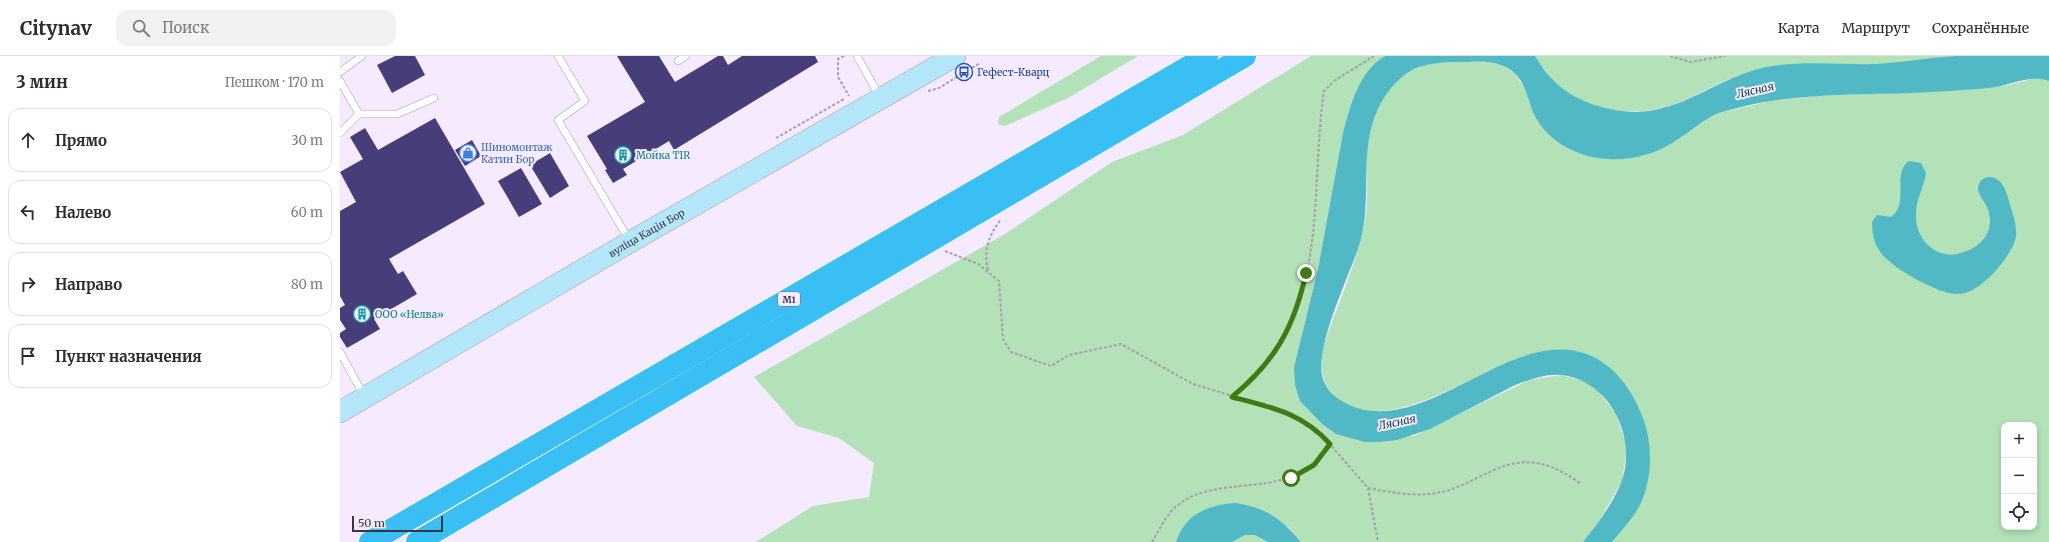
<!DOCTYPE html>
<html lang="ru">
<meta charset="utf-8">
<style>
:root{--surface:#fff;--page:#f2f2f3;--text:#2b2b33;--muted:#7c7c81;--line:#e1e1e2}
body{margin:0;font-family:Merriweather,serif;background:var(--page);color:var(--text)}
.controls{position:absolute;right:12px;bottom:12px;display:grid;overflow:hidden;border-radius:8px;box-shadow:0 2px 6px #0003}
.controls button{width:36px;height:36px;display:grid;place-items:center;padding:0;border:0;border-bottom:1px solid var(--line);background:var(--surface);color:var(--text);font:20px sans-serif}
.scale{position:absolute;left:12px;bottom:10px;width:91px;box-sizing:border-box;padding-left:4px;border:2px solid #3a353f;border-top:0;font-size:11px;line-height:14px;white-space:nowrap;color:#3a353f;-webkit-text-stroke:3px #f5eaff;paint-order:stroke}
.stop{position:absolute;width:12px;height:12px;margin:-9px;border:3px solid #407a13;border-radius:50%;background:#fff}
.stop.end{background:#407a13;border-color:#fff;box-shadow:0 1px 4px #0008}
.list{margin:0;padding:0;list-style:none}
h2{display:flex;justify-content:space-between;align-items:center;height:52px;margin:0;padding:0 16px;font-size:17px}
h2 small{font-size:13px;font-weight:400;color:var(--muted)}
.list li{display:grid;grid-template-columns:26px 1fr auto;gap:12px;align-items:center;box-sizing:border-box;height:64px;margin:0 8px 8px;padding:0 8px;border:1px solid var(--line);border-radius:12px}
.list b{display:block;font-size:15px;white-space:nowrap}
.list em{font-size:13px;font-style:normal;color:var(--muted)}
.icon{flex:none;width:22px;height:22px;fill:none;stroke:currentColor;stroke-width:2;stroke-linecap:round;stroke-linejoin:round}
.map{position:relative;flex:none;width:1709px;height:486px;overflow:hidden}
header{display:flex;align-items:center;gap:24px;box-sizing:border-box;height:56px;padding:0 20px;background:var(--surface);border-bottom:1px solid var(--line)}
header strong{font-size:19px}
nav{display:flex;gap:22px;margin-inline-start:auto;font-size:14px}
.search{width:280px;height:36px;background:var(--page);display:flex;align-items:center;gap:10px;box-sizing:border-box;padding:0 14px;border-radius:12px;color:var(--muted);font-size:15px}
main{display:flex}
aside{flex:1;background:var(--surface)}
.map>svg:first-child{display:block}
.green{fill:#b3e1b8;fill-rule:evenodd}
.water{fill:#51b9c5}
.building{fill:#473e79}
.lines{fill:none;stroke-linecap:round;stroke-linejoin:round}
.service-casing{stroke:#aa9db5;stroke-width:8}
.secondary-casing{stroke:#aa9db5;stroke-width:22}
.trunk-casing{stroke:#fff;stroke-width:23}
.path{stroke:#a69eae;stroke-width:2;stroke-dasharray:3 2;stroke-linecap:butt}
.service{stroke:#fff;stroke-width:7}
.secondary{stroke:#b5e7fb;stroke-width:21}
.trunk{stroke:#3abff4;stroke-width:22}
.route{stroke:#407a13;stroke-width:5}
.labels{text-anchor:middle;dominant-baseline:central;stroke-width:4;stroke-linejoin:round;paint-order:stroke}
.shield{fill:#f5eaff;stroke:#726b79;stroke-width:1}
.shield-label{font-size:9px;font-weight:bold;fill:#3a353f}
.transit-label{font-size:10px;fill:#164399;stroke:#f5eaff;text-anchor:start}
.shop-label{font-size:10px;fill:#366cbe;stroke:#f5eaff;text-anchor:start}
.culture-label{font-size:10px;fill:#0d838f;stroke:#f5eaff;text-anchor:start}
.street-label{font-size:10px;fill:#3a353f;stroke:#f5eaff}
.water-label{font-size:11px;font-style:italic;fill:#0d3d43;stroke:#f5eaff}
</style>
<header>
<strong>Citynav</strong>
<div class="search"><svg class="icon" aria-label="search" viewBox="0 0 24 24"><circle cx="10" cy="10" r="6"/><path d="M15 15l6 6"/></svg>Поиск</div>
<nav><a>Карта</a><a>Маршрут</a><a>Сохранённые</a></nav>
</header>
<main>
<aside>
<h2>3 мин<small>Пешком · 170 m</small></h2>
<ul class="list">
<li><svg class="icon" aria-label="ahead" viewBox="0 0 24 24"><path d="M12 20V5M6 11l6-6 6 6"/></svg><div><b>Прямо</b></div><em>30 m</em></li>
<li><svg class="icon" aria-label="left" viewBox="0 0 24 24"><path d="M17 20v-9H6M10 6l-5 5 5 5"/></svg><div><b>Налево</b></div><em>60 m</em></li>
<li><svg class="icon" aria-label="right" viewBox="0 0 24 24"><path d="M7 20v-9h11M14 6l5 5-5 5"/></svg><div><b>Направо</b></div><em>80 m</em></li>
<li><svg class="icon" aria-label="arrive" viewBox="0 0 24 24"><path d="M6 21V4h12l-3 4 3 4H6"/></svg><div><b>Пункт назначения</b></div></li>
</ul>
</aside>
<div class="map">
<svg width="1709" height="486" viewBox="0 0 1709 486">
<rect width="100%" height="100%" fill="#f5eaff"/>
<g class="green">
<polygon points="761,0 798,0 728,42 665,70 658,68 659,61"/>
<path d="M971 0H1045C1019 15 1010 50 1003 77L978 213 954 311 960 345 982 368 996 378 1074 380 1189 324 1221 319 1247 326 1258 335 1276 358 1285 385 1286 398 1282 425 1259 465 1243 486H961L948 471 838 480 836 486H416L473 450 529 441 534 407 499 382 457 370 414 321 665 178 772 106 843 79Z"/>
<path d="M1195 0H1615C1589 3 1563 7 1537 8 1500 9 1464 6 1428 11 1396 16 1367 35 1337 47 1302 61 1256 58 1224 35 1212 26 1204 13 1195 0Z"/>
<path d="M1141 5 1160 8 1175 18 1185 33 1191 50 1221 88 1230 94 1243 99 1324 91 1336 85 1369 62 1383 56 1431 45 1477 40 1575 36 1669 29 1696 22 1709 25V486H1272L1299 450 1308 423 1266 308C1248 298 1226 291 1205 295 1189 298 1174 304 1159 310 1118 328 1037 380 996 341 981 327 980 311 983 292 996 252 1018 205 1025 165 1029 144 1026 123 1027 102 1028 64 1046 19 1086 9 1104 5 1123 6 1141 5ZM1664 369H1694V471H1664Z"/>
<polygon points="905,479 916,479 928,486 892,486"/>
</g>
<g class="water">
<path d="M1045 0H1195C1200 7 1205 16 1211 22 1232 45 1265 55 1295 56 1342 56 1381 20 1426 11 1463 4 1500 9 1537 8 1564 6 1589 2 1615 0 1646 0 1678 0 1709 0V25C1688 18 1670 30 1649 32 1623 34 1597 36 1571 37 1507 39 1441 37 1379 57 1364 63 1354 73 1340 82 1319 97 1293 105 1267 103 1236 101 1206 85 1193 56 1187 41 1185 25 1172 15 1158 5 1143 5 1127 6 1109 6 1090 6 1074 13 1055 23 1042 41 1035 60 1019 102 1033 147 1019 190 1009 220 973 294 983 323 988 338 1002 347 1017 352 1095 376 1181 259 1259 304 1281 317 1296 342 1304 365 1313 391 1312 424 1300 449 1293 462 1282 474 1272 486H1243C1257 468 1274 447 1282 424 1297 381 1270 325 1222 319 1206 317 1189 324 1175 329L1090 373 1057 384 1039 386H1025L996 378 982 368 960 345 955 329 954 311 978 213 1003 77C1010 50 1019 15 1045 0Z"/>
<path d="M1569 105 1581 107 1586 117C1584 131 1576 143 1576 158 1574 180 1594 203 1617 198 1641 193 1657 175 1647 151 1644 145 1638 138 1638 132 1639 121 1651 118 1658 124 1664 128 1667 138 1669 145 1672 156 1677 168 1676 180 1673 200 1638 240 1617 238 1598 238 1552 212 1541 197 1534 188 1532 177 1532 166L1537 159 1551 161C1570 148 1551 118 1569 105Z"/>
<path d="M895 447C927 452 940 462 961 486H928L915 479H905L892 486H836C845 458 868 449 895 447Z"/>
</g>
<g class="building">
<polygon points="55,0 75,0 85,19 52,37 37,9"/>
<polygon points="277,0 319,0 335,26 378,0 383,0 388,9 402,0 475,0 478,6 334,94 329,85 283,113 287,119 273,127 265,114 267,113 247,80 305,46"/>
<polygon points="95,62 145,148 49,203 58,218 63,215 77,238 34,263 40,273 7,292 0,281 0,277 6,273 0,264 0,252 5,249 0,240 0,155 16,146 0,116 23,103 10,81 25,72 38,94"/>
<polygon points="132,84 141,100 125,110 115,94"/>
<polygon points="210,97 229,130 210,142 190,109"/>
<polygon points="181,112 202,148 179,161 158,125"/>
</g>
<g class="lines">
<g class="service-casing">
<g id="service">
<polyline points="218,0 245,45 218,64 289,184"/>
<polyline points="517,0 540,41"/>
<polyline points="338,5 346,0"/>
<polyline points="0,16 22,0"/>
<polyline points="0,25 19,58 57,58 94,42"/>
<polyline points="0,77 19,58"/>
<polyline points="0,296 24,340"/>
</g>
</g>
<g class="secondary-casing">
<g id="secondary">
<path id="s1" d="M0 356 290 186 615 0"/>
</g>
</g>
<g class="trunk-casing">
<g id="trunk">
<polyline points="30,486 867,0"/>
<polyline points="77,486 905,0"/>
</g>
</g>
<g class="path">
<polyline points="504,0 498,3 498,21 509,40"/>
<polyline points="1330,0 1350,6 1385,0"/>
<polyline points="588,35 599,32 640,7"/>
<polyline points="436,82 504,43"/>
<polyline points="605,195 638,208 659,225 663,283 671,296 711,310 729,299 781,288 853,328 952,358 980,377 1028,432 1038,486"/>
<path d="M648 214C643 193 649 180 661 163"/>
<path d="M892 341C899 335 906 329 913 323 989 249 970 130 984 35L994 25 1034 0"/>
<path d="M1028 432C1054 437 1080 442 1106 435 1123 430 1138 421 1154 414 1188 399 1212 407 1241 428"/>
<path d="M812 486C820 473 826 458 838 449 851 438 867 435 883 432 928 426 963 430 990 388"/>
</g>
<use href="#service" class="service"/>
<use href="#secondary" class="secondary"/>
<use href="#trunk" class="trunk"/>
</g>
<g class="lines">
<path class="route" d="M951 422 974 409 990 388C962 357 931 351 892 341 935 305 954 272 966 217"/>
</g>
<defs>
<g id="bus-ring" transform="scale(0.9)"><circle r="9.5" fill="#f5eaff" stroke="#1a4fb4" stroke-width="1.5"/><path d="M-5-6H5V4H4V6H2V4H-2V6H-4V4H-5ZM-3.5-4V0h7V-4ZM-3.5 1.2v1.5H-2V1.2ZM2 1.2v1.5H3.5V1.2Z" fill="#1a4fb4"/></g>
<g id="shop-ring" transform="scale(0.9)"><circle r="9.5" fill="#f5eaff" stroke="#3f7fe0" stroke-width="1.5"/><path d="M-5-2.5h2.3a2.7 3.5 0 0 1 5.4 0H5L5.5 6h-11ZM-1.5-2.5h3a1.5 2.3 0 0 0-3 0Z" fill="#3f7fe0"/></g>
<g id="building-ring" transform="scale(0.9)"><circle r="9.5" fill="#f5eaff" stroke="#0f9aa8" stroke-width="1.5"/><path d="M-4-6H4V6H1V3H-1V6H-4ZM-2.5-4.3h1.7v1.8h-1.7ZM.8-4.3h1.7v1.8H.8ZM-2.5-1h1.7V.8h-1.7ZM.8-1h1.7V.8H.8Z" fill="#0f9aa8"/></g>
</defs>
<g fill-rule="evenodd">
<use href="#bus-ring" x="624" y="16"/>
<use href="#shop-ring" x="128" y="97"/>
<use href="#building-ring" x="283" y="99"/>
<use href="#building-ring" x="22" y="258"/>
</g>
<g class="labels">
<rect class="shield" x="438" y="236" width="22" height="14" rx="3"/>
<g class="shield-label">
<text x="449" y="243">М1</text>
</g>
<g class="transit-label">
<text x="637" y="16">Гефест-Кварц</text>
</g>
<g class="shop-label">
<text x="141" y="91">Шиномонтаж<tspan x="141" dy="12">Катин Бор</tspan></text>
</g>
<g class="culture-label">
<text x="296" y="99">Мойка TIR</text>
<text x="35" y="258">ООО «Нелва»</text>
</g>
<g class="street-label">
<text stroke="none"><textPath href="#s1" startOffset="355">вуліца Кацін Бор</textPath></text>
</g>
<g class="water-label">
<text transform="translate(1415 34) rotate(-13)">Лясная</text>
<text transform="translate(1057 366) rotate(-12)">Лясная</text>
</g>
</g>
</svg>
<div class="controls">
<button>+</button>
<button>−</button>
<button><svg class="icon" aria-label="locate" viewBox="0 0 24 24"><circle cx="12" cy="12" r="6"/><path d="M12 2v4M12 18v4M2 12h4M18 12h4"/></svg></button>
</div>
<div class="scale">50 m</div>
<div class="stop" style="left:951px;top:422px"></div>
<div class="stop end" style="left:966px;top:217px"></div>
</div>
</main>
